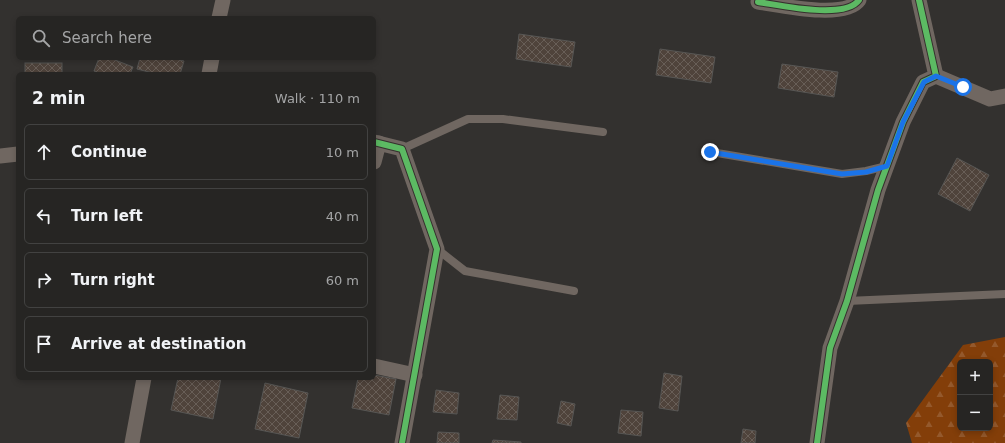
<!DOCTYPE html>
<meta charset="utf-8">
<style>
:root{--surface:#262523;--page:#323130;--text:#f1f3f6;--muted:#a4a5a6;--line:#424241}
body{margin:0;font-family:"DejaVu Sans",sans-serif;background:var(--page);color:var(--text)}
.controls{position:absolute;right:12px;bottom:12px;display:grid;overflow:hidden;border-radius:6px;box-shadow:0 2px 6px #0003}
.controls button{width:36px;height:36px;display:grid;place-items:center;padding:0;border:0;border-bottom:1px solid var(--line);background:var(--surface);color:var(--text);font:20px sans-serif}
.stop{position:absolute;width:12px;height:12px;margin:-9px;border:3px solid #1a73e8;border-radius:50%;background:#fff}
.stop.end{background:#1a73e8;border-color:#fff;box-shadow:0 1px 4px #0008}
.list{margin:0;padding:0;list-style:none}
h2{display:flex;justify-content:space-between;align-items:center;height:52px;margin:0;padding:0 16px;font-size:17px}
h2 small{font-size:13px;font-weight:400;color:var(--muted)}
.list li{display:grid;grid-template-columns:26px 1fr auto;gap:12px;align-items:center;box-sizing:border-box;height:56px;margin:0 8px 8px;padding:0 8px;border:1px solid var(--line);border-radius:6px}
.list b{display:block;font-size:15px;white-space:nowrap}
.list em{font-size:13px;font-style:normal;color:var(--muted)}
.icon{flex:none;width:22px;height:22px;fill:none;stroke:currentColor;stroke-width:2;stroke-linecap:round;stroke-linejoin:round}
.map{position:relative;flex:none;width:1005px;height:443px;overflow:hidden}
.search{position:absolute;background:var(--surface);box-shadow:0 2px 6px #0003;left:16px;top:16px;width:360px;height:44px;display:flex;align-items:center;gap:10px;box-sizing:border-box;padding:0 14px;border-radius:6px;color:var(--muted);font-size:15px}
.panel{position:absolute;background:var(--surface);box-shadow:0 2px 6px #0003;left:16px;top:72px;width:360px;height:308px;border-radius:6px}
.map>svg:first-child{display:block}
.forest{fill:url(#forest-firs);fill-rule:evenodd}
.building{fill:url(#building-cross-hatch);stroke:#575654}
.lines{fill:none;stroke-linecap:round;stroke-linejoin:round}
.service{stroke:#706761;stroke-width:8}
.minor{stroke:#706761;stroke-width:15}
.cycleway-casing{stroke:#35302d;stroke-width:8}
.cycleway{stroke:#5cba63;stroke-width:6}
.route{stroke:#1a73e8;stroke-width:5}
</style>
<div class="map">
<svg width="1005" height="443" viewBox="0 0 1005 443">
<defs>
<pattern id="forest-firs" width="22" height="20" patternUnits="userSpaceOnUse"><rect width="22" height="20" fill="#833e09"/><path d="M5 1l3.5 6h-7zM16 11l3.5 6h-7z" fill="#94592c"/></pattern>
<pattern id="building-cross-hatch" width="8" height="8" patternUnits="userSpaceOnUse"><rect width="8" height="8" fill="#4f433b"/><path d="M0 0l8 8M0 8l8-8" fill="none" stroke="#685e57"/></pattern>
</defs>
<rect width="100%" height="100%" fill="#33312f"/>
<path class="forest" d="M1005 337V443H912L906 423 963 345ZM960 362H990V428H960Z"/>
<g class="building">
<polygon points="519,34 575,42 571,67 516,59"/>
<polygon points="660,49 715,57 711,83 656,75"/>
<polygon points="99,58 110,58 133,67 130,74 101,74 94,71"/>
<polygon points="140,58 172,58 184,61 180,74 157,74 137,69"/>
<rect x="25" y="63" width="37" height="11"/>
<polygon points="782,64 838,72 834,97 778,88"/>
<polygon points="957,158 989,175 970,211 938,194"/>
<polygon points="664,373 682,376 678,411 659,408"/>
<polygon points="374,375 396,379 389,415 352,408 358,378 374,378"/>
<polygon points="178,378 221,378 213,419 171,410"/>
<polygon points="265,383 308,393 299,438 255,429"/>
<polygon points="436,390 459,393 457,414 433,412"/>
<polygon points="500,395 519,397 517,420 497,419"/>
<polygon points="561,401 575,404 571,426 557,423"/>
<polygon points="621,410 643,412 641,436 618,433"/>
<polygon points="743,429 756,431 755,443 741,443"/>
<polygon points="438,432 459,433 459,443 437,443"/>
<polygon points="493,440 521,442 521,443 492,443"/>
</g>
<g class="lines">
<g class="service">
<polyline points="402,149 468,119 503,119 603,132"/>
<polyline points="711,152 842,174 866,171 887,166"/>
<polyline points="437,249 465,271 574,291"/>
<polyline points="847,301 1005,294"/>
</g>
<g class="minor">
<path d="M758 2C779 5 845 20 859 0"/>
<polyline points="219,18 223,0"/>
<polyline points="209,74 212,58"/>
<polyline points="936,76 990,99 1005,96"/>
<polyline points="374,142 402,149 437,249 402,443"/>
<polyline points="0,156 18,154"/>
<polyline points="374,162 379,143"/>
<polyline points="374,366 415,375"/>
<polyline points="132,443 144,378"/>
<polyline points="817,443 830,348 847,301 878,190 903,122 923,82 936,76 919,0"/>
</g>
<g class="cycleway-casing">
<g id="cycleway">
<path d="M758 2C779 5 845 20 859 0"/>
<polyline points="374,142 402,149 437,249 402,443"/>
<polyline points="817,443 830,348 847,301 878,190 903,122 923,82 936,76 919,0"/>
</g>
</g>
<use href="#cycleway" class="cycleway"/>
</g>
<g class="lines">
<polyline class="route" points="710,152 842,174 866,172 887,166 903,122 924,82 936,76 963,87"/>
</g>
</svg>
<div class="controls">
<button>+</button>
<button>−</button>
</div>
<div class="stop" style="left:963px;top:87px"></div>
<div class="stop end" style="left:710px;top:152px"></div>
<div class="search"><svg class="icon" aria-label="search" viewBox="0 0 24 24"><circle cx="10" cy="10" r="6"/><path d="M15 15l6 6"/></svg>Search here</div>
<section class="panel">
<h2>2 min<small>Walk · 110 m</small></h2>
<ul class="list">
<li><svg class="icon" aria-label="ahead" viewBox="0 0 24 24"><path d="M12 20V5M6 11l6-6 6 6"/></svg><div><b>Continue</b></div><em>10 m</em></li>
<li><svg class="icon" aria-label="left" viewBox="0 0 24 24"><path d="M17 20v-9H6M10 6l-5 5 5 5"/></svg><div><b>Turn left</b></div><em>40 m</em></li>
<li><svg class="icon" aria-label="right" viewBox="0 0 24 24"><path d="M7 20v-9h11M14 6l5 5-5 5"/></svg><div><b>Turn right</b></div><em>60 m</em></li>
<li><svg class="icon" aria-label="arrive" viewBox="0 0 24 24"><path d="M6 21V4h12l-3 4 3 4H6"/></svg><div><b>Arrive at destination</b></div></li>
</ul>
</section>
</div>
